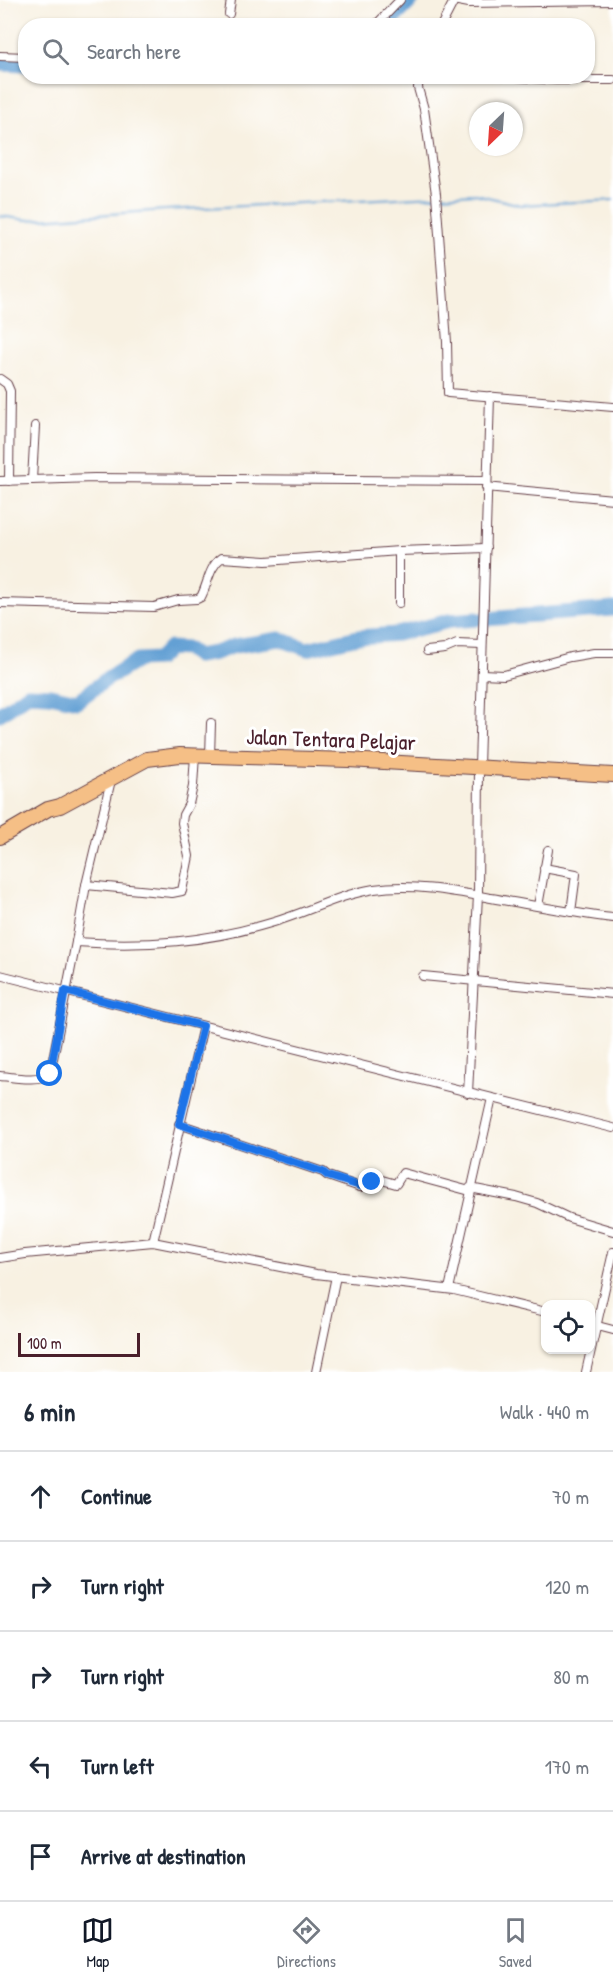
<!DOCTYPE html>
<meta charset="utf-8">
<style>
:root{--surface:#fff;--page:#f6f6f7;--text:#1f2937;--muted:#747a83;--line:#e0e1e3;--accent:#111827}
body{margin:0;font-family:"Patrick Hand",sans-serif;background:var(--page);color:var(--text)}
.controls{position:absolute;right:18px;bottom:18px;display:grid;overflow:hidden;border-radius:12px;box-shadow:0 2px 4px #0004}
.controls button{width:54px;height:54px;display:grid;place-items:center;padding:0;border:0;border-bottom:2px solid var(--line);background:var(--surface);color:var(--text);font:30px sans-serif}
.compass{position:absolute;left:469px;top:102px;width:54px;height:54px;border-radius:50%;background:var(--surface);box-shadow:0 2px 4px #0004;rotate:205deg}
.scale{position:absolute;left:18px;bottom:15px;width:122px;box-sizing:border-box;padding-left:6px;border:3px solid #4a1f2b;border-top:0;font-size:16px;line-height:21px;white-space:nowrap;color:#4a1f2b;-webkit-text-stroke:4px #fff;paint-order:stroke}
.stop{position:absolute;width:18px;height:18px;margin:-14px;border:4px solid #1a73e8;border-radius:50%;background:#fff}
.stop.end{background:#1a73e8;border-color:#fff;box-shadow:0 2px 6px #0008}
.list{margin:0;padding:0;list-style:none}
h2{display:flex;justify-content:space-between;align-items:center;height:78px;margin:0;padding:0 24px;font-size:26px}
h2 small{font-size:20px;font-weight:400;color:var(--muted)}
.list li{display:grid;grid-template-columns:39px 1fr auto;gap:18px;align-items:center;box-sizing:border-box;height:90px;padding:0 24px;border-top:2px solid var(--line)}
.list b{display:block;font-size:22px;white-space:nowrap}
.list em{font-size:20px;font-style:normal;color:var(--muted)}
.icon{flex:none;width:33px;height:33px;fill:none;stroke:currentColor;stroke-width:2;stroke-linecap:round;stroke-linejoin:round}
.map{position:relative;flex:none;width:613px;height:1372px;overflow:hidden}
.search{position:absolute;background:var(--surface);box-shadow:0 2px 4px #0004;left:18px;right:18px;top:18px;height:66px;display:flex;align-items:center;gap:15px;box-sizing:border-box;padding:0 21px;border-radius:24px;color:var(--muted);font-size:22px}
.sheet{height:528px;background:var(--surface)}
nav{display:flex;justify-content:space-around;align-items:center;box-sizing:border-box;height:84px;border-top:2px solid var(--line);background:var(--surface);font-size:16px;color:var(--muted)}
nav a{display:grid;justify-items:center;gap:3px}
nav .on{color:var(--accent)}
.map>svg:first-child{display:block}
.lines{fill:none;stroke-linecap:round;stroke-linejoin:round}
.stream{stroke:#63a0d4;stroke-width:2}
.river{stroke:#63a0d4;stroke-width:15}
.street-casing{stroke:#643e46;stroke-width:10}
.highway-casing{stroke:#643e46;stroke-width:16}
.street{stroke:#fff;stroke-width:8}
.highway{stroke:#f5bf86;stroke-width:14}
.route{stroke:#1a73e8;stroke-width:8}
.labels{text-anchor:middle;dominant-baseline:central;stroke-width:6;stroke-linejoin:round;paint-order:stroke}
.street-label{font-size:22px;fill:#4a1f2b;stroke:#fff}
</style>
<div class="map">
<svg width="613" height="1372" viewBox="0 0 613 1372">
<rect width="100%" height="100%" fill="#fff"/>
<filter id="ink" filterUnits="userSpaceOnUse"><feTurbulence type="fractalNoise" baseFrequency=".0167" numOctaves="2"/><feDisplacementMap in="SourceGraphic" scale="12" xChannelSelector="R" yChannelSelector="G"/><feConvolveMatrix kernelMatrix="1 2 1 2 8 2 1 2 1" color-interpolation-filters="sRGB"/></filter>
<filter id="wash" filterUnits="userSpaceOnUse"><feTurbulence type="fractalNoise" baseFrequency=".008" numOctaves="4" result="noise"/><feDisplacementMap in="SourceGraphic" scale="24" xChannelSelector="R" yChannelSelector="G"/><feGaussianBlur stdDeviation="1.35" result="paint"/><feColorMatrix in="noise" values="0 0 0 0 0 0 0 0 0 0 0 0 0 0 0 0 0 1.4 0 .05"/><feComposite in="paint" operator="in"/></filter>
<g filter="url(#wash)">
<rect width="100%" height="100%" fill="#f8f1e2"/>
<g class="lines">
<polyline class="stream" points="0,216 27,220 165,210 475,194 521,205 613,200"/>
<g class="river">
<polyline points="386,26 412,0"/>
<polyline points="0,64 26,65"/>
<polyline points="485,619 613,609"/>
<polyline points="0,714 28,694 50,695 77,701 107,679 138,660 158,659 169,648 187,649 197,656 215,653 234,646 280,639 307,649 358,637 397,634 449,621 476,619"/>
</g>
</g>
</g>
<g filter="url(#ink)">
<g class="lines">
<g class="street-casing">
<g id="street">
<polyline points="453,0 469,3 613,1"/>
<polyline points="229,14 231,0"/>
<polyline points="375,26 400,0"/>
<polyline points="441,26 454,1"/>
<polyline points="0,56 26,57"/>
<polyline points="419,76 418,88 424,109 436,194 447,342 448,393 613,407"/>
<polyline points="502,76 557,80 613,80"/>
<polyline points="0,379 7,384 10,391 9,481"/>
<polyline points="32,480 35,426"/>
<polyline points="0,481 94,478 487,481"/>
<polyline points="486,487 613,499"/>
<path d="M0 603 154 607 178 600 197 599 201 597C208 584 209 567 221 558L266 561 399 551 486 548"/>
<polyline points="399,603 399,551"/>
<polyline points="427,651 445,649 457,644 482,645"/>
<polyline points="482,674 504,675 570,657 594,653 613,653"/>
<polyline points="210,756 211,723"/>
<polyline points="544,868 576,874 571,912"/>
<polyline points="86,885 172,893 182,891 189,856 182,823 183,815 189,804 193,786 195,755"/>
<polyline points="538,906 548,850"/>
<polyline points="76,942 86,885 111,780"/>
<polyline points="0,975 613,1128"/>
<polyline points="423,976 613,994"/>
<path d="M0 1076C14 1077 37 1082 50 1074L76 942C145 947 208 942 274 922 308 912 338 895 374 889 412 883 453 891 491 898 532 905 572 913 613 918"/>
<polyline points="468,1093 478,895 479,767 490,396"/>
<polyline points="179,1124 323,1172 328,1176 360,1187 363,1180 372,1182 375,1178 396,1184 403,1173 470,1191"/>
<polyline points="470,1188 516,1197 537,1203 569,1218 613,1231"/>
<polyline points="153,1242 203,1026"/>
<polyline points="0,1258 25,1254 153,1242 316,1274 454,1290 546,1312"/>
<polyline points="449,1289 492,1098"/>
<polyline points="590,1324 613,1330"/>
<polyline points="316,1372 336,1276"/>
<polyline points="586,1372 613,1252"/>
</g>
</g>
<g class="highway-casing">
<polyline id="highway" points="0,837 48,809 60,806 147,759 180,755 348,760 613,775"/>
</g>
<use href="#street" class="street"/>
<use href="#highway" class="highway"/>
</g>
</g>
<g class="lines" filter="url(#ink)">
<polyline class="route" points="50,1074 65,991 203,1026 179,1124 323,1172 328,1176 360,1186 364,1180 372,1182"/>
</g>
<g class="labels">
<g class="street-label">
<text transform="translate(331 739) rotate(2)">Jalan Tentara Pelajar</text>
</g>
</g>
</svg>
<div class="controls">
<button><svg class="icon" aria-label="locate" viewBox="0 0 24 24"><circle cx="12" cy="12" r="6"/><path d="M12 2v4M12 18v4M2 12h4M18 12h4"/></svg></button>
</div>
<svg class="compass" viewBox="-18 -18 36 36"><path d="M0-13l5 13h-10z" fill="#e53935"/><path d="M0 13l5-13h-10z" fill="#747a83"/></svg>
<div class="scale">100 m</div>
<div class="stop" style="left:50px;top:1074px"></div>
<div class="stop end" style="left:372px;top:1182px"></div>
<div class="search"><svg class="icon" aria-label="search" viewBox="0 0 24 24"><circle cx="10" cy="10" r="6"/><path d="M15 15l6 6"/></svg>Search here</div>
</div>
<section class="sheet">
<h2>6 min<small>Walk · 440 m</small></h2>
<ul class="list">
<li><svg class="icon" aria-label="ahead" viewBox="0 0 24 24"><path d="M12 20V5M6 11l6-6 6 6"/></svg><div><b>Continue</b></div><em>70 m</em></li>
<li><svg class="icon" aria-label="right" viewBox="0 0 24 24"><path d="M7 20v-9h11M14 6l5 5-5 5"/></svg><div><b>Turn right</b></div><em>120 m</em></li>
<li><svg class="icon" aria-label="right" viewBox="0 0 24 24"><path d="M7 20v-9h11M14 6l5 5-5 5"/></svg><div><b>Turn right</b></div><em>80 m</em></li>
<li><svg class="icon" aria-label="left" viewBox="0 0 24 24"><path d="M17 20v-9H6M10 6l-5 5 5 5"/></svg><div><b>Turn left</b></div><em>170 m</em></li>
<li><svg class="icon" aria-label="arrive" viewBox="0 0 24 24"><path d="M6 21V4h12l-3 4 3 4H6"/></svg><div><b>Arrive at destination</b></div></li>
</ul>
</section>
<nav>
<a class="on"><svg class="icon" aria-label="map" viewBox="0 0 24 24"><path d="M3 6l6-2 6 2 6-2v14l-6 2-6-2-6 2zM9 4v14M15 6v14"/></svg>Map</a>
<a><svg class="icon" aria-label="directions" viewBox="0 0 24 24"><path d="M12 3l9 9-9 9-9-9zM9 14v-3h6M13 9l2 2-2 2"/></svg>Directions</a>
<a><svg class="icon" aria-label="saved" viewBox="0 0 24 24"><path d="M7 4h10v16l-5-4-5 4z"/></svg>Saved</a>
</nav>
